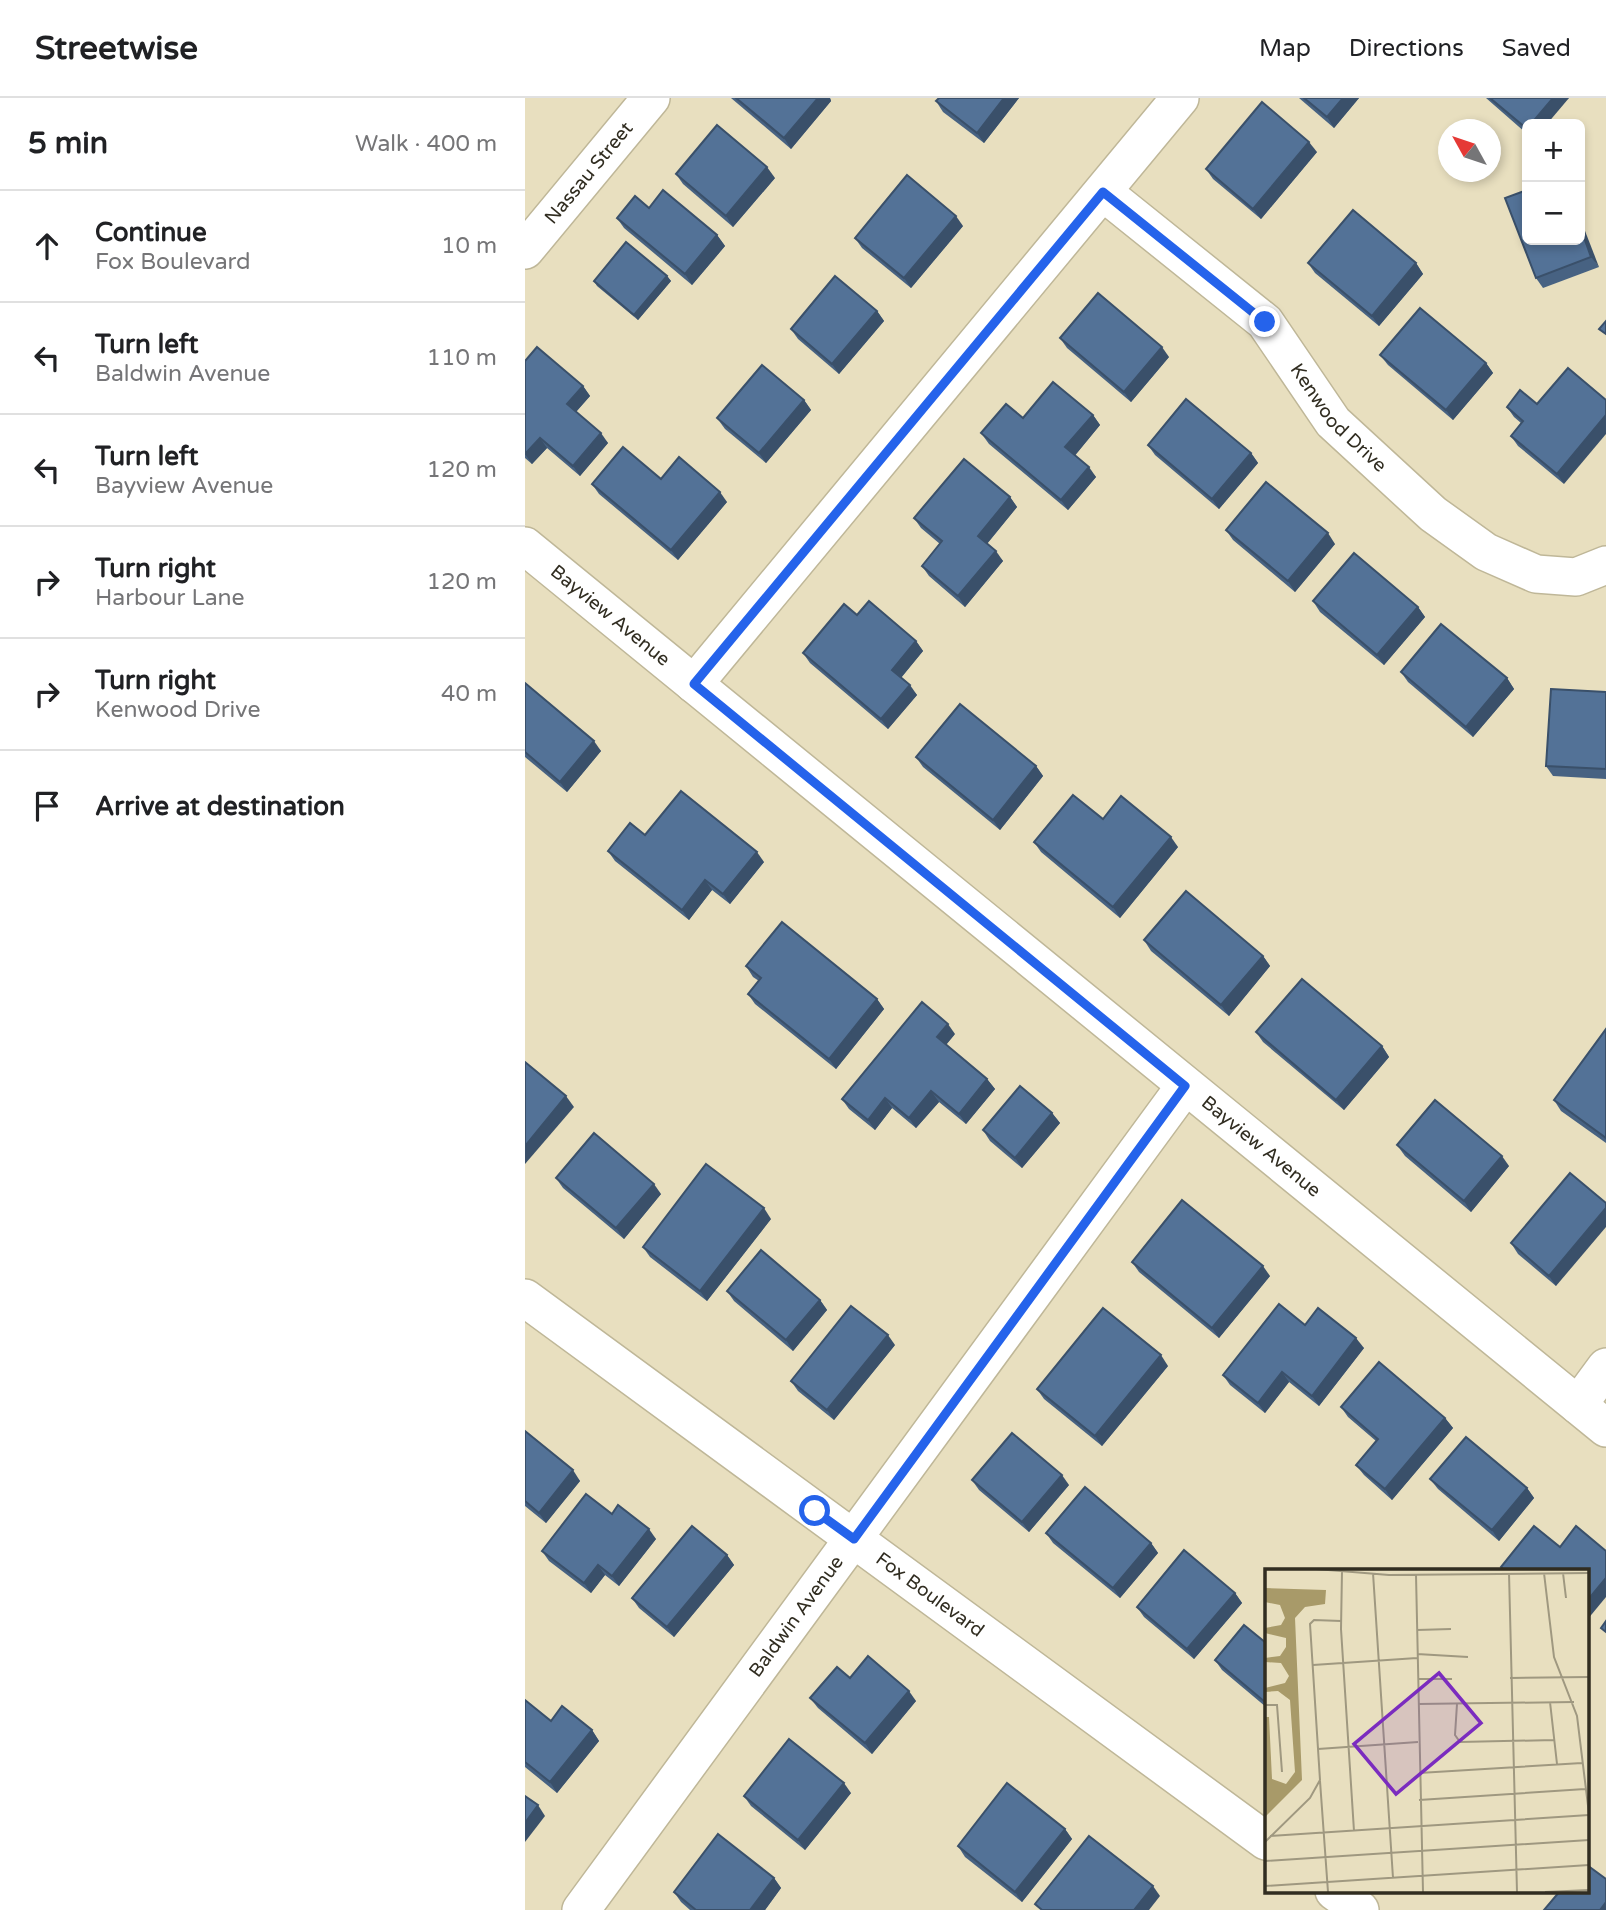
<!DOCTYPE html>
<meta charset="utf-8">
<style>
:root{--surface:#fff;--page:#f2f2f2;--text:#202124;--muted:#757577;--line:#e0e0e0}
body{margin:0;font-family:"Varela Round",sans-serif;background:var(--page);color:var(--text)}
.controls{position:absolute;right:21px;top:21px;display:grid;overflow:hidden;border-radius:10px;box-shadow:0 4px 10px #0003}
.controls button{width:63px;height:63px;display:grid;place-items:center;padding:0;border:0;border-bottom:2px solid var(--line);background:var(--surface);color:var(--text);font:35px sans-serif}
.compass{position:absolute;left:913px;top:21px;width:63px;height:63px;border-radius:50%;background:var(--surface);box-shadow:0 4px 10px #0003;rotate:310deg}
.stop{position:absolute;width:21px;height:21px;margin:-16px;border:5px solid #2563eb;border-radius:50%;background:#fff}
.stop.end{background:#2563eb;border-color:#fff;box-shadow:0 2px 7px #0008}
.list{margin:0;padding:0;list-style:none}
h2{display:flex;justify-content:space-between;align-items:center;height:91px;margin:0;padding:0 28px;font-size:30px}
h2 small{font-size:23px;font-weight:400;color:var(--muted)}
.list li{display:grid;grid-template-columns:46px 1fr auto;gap:21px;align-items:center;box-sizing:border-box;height:112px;padding:0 28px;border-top:2px solid var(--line)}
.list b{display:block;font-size:26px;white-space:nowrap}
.list p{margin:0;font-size:23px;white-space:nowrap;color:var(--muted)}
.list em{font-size:23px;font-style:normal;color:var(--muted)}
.icon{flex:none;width:38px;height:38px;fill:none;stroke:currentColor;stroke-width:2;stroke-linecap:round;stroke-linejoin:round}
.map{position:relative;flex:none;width:1081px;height:1812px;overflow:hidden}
header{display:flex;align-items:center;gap:42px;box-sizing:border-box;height:98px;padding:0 35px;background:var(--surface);border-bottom:2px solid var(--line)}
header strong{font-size:33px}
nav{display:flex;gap:38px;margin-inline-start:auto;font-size:24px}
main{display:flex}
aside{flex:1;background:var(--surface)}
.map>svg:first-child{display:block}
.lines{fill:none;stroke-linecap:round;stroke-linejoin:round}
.minor-casing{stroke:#bfb798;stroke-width:40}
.minor{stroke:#fff;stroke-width:37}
.wall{fill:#476282}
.shaded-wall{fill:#3a506a}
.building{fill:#537297;stroke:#3a506a;stroke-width:2}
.route{stroke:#2563eb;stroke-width:9}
.labels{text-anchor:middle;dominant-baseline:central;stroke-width:7;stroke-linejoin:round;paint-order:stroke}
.street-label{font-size:19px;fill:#312d21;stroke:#f5eccc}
.inset-road{fill:none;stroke:#9f9880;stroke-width:2}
.view{fill:#7b2cbf;fill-opacity:0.15;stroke:#7b2cbf;stroke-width:3.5}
.inset-edge{fill:none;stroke:#312d21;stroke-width:3.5}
</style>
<header>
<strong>Streetwise</strong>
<nav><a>Map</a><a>Directions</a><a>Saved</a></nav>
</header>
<main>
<aside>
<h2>5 min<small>Walk · 400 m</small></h2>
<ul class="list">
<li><svg class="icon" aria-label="ahead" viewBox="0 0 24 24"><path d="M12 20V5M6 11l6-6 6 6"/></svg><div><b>Continue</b><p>Fox Boulevard</p></div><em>10 m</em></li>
<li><svg class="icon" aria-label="left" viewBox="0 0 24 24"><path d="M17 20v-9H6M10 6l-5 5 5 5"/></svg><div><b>Turn left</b><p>Baldwin Avenue</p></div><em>110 m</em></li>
<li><svg class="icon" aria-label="left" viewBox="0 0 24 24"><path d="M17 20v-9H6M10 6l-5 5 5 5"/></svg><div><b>Turn left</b><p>Bayview Avenue</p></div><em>120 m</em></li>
<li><svg class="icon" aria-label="right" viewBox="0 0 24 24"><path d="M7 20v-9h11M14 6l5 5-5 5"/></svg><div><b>Turn right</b><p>Harbour Lane</p></div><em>120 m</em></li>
<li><svg class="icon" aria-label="right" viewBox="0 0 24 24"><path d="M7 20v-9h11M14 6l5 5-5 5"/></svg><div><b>Turn right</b><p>Kenwood Drive</p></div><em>40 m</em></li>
<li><svg class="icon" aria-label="arrive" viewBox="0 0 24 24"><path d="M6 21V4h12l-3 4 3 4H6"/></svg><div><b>Arrive at destination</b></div></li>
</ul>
</aside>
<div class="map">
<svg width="1081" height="1812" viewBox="0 0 1081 1812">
<rect width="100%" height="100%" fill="#e8dfbf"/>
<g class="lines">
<g class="minor-casing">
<g id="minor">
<path id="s1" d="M578 94 740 224 808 324 908 416 961 454 1011 476 1051 479 1081 467"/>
<path id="s2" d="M0 152 126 0"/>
<path id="s3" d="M0 448 1081 1330"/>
<polyline points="169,586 655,0"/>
<path id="s4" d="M0 1200 741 1743"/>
<polyline points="1053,1307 1081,1269"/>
<polyline points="809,1793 835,1812"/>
<path id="s5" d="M56 1812 660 988"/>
</g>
</g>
<use href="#minor" class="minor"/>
</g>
<g class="wall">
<polygon points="206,0 305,0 306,3 266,51"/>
<polygon points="494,0 459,45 418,14 411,3"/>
<polygon points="774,0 834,0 809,30"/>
<polygon points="961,0 1044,0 1002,26 1002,36"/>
<polygon points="792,54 736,121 688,81 681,71"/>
<polygon points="151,76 250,80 208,129 158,86"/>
<polygon points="124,110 192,137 200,148 167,187 99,130 92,120"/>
<polygon points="438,128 386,190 337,150 330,140"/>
<polygon points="1055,142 1074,169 1018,190 1011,180"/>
<polygon points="783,165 891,165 898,176 854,228 790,175"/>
<polygon points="142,178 146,183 113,222 72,188 69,183"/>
<polygon points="352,213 359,223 314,276 273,241 266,231"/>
<polygon points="535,240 644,259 606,304 542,250"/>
<polygon points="855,257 961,265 968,275 928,322 863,267"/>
<polygon points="0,263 58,288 65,298 51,314 83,345 55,378 22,350 7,366 0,360"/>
<polygon points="279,302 286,312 241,365 200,331 192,320"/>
<polygon points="1012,306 1039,386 993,348 986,338 996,325 989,319 982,309"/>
<polygon points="568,317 575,327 550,357 571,379 543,412 464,346 456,335 498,320"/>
<polygon points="623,347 726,355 733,365 694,411 630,357"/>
<polygon points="136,381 202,404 153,462 74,396 67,386"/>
<polygon points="485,399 492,409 462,446 478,463 440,509 404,478 397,468 415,446 396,430 389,420"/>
<polygon points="701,432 810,446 770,494 708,442"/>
<polygon points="788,503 893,509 900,519 859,567 795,514"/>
<polygon points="332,517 391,543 398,553 376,580 392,597 363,631 285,565 278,555"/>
<polygon points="876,574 982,580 989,591 948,639 883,584"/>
<polygon points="0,585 76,653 42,694 0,659"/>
<polygon points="1081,594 1081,681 1028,678 1021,668"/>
<polygon points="391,659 511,668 518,678 475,732 398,669"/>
<polygon points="578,721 653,749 595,820 516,754 509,744"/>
<polygon points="120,737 239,764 205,806 187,792 164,822 90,763 83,753"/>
<polygon points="619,842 738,858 745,868 704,918 626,853"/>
<polygon points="221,868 352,901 359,911 311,971 230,906 223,896 234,883 228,879"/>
<polygon points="1081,931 1081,1045 1036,1013 1029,1002"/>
<polygon points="731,934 857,948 864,959 819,1012 738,944"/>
<polygon points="430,936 421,947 462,981 470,991 441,1026 414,1004 391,1030 367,1010 350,1032 324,1011 317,1001"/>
<polygon points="527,1015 535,1025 497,1070 465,1043 458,1032"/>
<polygon points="872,1047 984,1068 946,1114 880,1058"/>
<polygon points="1045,1075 1031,1188 993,1156 986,1145"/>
<polygon points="31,1080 136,1096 99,1141 38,1090"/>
<polygon points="246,1121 182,1203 125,1159 118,1149"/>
<polygon points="607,1164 745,1178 694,1240 614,1174"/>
<polygon points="202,1193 295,1202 302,1212 268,1253 209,1203"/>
<polygon points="780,1227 839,1250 794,1308 764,1284 740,1315 705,1287 698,1277"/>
<polygon points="370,1247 309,1322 273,1293 266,1283"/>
<polygon points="643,1268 577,1348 519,1301 512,1291"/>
<polygon points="816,1309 920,1320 928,1330 867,1402 839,1377 831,1367 851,1343 823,1319"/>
<polygon points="0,1333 55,1383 21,1425 0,1408"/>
<polygon points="905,1381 1002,1390 1009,1400 974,1443 913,1391"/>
<polygon points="447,1382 544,1387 504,1434 454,1392"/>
<polygon points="87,1416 131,1441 94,1488 80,1477 66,1495 24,1463 17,1453"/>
<polygon points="521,1435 626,1445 633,1455 595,1500 528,1445"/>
<polygon points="202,1457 209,1467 149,1539 114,1510 107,1500"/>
<polygon points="710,1495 717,1505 669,1561 619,1519 612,1509"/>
<polygon points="741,1545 741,1609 697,1572 690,1562"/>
<polygon points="325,1580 391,1603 347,1656 293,1610 285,1600"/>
<polygon points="0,1602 26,1623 67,1632 74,1643 32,1695 0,1669"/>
<polygon points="326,1695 280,1752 226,1708 219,1698"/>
<polygon points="540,1731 547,1741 497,1804 440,1759 433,1748"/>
<polygon points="249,1780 256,1790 240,1812 165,1812 156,1804 149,1794"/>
</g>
<g class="shaded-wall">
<polygon points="293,0 305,0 306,3 266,51 259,40"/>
<polygon points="479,0 494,0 459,45 452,35"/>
<polygon points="818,0 834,0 809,30 802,19"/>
<polygon points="1028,0 1044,0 1022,26 1006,26"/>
<polygon points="784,44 792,54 736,121 728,111"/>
<polygon points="242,69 250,80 208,129 201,118"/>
<polygon points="431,118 438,128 386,190 379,180"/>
<polygon points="1055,120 1074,169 1066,159 1055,128"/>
<polygon points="192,137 200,148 167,187 160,176"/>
<polygon points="891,165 898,176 854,228 847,218"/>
<polygon points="142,178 146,183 113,222 109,217"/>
<polygon points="352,213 359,223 314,276 307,266"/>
<polygon points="637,249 644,259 606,304 599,294"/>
<polygon points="961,265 968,275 928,322 921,312"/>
<polygon points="58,288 65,298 49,316 42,306"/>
<polygon points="279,302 286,312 241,365 234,355"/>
<polygon points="568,317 575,327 548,360 540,349"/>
<polygon points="1081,317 1081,336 1039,386 1032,376"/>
<polygon points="76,335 83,345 55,378 48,368"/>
<polygon points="15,340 22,350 7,366 0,356"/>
<polygon points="726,355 733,365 694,411 687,401"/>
<polygon points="564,369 571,379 543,412 536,402"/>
<polygon points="195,394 202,404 153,462 146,452"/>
<polygon points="485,399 492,409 460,448 453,438"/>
<polygon points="803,435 810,446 770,494 763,483"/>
<polygon points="471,453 478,463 440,509 433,498"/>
<polygon points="893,509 900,519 859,567 852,557"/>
<polygon points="391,543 398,553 374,582 367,572"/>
<polygon points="982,580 989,591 948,639 941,629"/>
<polygon points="385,587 392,597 363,631 356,621"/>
<polygon points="69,643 76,653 42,694 35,684"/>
<polygon points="511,668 518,678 475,732 468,722"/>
<polygon points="646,739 653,749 595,820 588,809"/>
<polygon points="232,754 239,764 205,806 198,796"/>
<polygon points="180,782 187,792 164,822 157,812"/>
<polygon points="738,858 745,868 704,918 696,907"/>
<polygon points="352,901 359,911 311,971 304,961"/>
<polygon points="423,926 430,936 419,949 412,939"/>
<polygon points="857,948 864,959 819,1012 811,1002"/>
<polygon points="462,981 470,991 441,1026 434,1016"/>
<polygon points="406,993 414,1004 391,1030 384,1020"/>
<polygon points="41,998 49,1009 0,1066 0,1048"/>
<polygon points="360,1000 367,1010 350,1032 343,1022"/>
<polygon points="527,1015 535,1025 497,1070 490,1060"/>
<polygon points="977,1058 984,1068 946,1114 939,1103"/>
<polygon points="129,1086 136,1096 99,1141 91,1130"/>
<polygon points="239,1110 246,1121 182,1203 175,1193"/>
<polygon points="1081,1110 1081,1129 1031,1188 1024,1178"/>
<polygon points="738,1168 745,1178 694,1240 687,1230"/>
<polygon points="295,1202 302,1212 268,1253 261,1242"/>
<polygon points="363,1237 370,1247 309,1322 302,1312"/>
<polygon points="831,1240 839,1250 794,1308 787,1298"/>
<polygon points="636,1257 643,1268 577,1348 570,1338"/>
<polygon points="757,1274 764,1284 740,1315 733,1305"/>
<polygon points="920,1320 928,1330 867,1402 860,1391"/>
<polygon points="48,1372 55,1383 21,1425 14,1415"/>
<polygon points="537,1377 544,1387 504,1434 497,1424"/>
<polygon points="1002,1390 1009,1400 974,1443 967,1432"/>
<polygon points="124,1431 131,1441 94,1488 87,1478"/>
<polygon points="626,1445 633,1455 595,1500 588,1490"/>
<polygon points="202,1457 209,1467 149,1539 142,1529"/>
<polygon points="73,1467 80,1477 66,1495 59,1485"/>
<polygon points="1081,1480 1081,1499 1062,1522 1062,1503"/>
<polygon points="710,1495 717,1505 669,1561 662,1551"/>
<polygon points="384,1593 391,1603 347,1656 340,1645"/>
<polygon points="67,1632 74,1643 32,1695 25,1684"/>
<polygon points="319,1685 326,1695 280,1752 273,1742"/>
<polygon points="13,1707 20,1718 0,1744 0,1725"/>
<polygon points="540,1731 547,1741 497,1804 490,1794"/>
<polygon points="249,1780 256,1790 240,1812 225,1812"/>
<polygon points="628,1788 635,1798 624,1812 609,1812"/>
<polygon points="1081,1804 1081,1812 1075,1812"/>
</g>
<g class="building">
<polygon points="211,0 293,0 259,40"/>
<polygon points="414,0 479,0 452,35 411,3"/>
<polygon points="779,0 818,0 802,19"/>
<polygon points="965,0 1028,0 1006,26 1002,26 1002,31"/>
<polygon points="737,4 784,44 728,111 681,71"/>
<polygon points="192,27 242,69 201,118 151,76"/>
<polygon points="382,77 431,118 379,180 330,140"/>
<polygon points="138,92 192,137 160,176 92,120 110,98 124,110"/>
<polygon points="1002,92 1002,142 1055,142 1055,128 1066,159 1011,180 980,100"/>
<polygon points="828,112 891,165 847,218 783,165"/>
<polygon points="101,144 142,178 109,217 69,183"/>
<polygon points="310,178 352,213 307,266 266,231"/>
<polygon points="573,195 637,249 599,294 535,240"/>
<polygon points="895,210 961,265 921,312 855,257"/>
<polygon points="1081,223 1081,236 1074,231"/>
<polygon points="12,249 58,288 42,306 76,335 48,368 15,340 0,356 0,263"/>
<polygon points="237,267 279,302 234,355 192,320"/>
<polygon points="1043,270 1081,302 1081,317 1032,376 986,338 998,323 982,309 995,292 1012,306"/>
<polygon points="528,284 568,317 540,349 564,369 536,402 456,335 481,306 498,320"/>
<polygon points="661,301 726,355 687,401 623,347"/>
<polygon points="98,349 136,381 154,359 195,394 146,452 67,386"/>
<polygon points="439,361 485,399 453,438 471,453 433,498 397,468 417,443 389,420"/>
<polygon points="741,384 803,435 763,483 701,432"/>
<polygon points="829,455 893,509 852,557 788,503"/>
<polygon points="344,503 391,543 367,572 385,587 356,621 278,555 319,506 332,517"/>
<polygon points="916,526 982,580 941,629 876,574"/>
<polygon points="0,585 69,643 35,684 0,654"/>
<polygon points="1026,591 1081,594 1081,671 1021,668"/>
<polygon points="435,606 511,668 468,722 391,659"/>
<polygon points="156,693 232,754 198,796 180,782 157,812 83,753 105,725 120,737"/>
<polygon points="548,697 578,721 596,698 646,739 588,809 509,744"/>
<polygon points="661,793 738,858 696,907 619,842"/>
<polygon points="257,824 352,901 304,961 223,896 236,880 221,868"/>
<polygon points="777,881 857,948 811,1002 731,934"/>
<polygon points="397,904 423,926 412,939 462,981 434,1016 406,993 384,1020 360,1000 343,1022 317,1001"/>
<polygon points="1081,931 1081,1040 1029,1002"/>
<polygon points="0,964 41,998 0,1048"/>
<polygon points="495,988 527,1015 490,1060 458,1032"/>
<polygon points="910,1002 977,1058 939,1103 872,1047"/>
<polygon points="69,1035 129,1086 91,1130 31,1080"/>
<polygon points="181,1066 239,1110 175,1193 118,1149"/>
<polygon points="1045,1075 1081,1105 1081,1110 1024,1178 986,1145"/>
<polygon points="657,1102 738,1168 687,1230 607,1164"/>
<polygon points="236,1152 295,1202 261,1242 202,1193"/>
<polygon points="754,1206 780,1227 793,1210 831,1240 787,1298 757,1274 733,1305 698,1277"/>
<polygon points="326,1208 363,1237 302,1312 266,1283"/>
<polygon points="578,1210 636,1257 570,1338 512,1291"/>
<polygon points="854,1264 920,1320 860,1391 831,1367 853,1341 816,1309"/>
<polygon points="0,1333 48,1372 14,1415 0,1403"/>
<polygon points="487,1335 537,1377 497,1424 447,1382"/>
<polygon points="941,1339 1002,1390 967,1432 905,1381"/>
<polygon points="560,1389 626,1445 588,1490 521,1435"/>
<polygon points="61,1396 87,1416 93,1407 124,1431 87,1478 73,1467 59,1485 17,1453"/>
<polygon points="167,1428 202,1457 142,1529 107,1500"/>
<polygon points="1009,1428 1035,1449 1051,1428 1081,1453 1081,1480 1062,1503 1062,1473 980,1473 976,1469"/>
<polygon points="659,1452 710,1495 662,1551 612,1509"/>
<polygon points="1081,1523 1081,1534 1076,1530"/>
<polygon points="719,1527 741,1545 741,1603 740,1604 690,1562"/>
<polygon points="343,1558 384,1593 340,1645 285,1600 312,1569 325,1580"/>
<polygon points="0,1602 26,1623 37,1608 67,1632 25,1684 0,1664"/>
<polygon points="264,1641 319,1685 273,1742 219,1698"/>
<polygon points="482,1685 540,1731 490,1794 433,1748"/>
<polygon points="0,1698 13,1707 0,1725"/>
<polygon points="193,1736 249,1780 225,1812 171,1812 149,1794"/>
<polygon points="564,1738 628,1788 609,1812 517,1812 510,1806"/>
<polygon points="1062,1767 1081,1781 1081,1804 1075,1812 1019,1812 1035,1793 1062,1793"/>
</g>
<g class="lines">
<polyline class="route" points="290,1413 329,1441 660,988 169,586 578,94 740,224"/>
</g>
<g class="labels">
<g class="street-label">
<text stroke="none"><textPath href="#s2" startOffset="100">Nassau Street</textPath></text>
<text stroke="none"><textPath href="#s1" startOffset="329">Kenwood Drive</textPath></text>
<text stroke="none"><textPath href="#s3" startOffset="110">Bayview Avenue</textPath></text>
<text stroke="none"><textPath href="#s3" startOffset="950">Bayview Avenue</textPath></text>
<text stroke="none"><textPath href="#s4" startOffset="502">Fox Boulevard</textPath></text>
<text stroke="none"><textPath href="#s5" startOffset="364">Baldwin Avenue</textPath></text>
</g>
</g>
<g transform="translate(740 1471)">
<rect width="324" height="324" fill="#e8dfbf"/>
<path d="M0 19 61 21 60 35 40 38 30 49 37 211 0 248V148H4L7 210 21 215 30 203 25 131 13 122 0 123V119L20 114 24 107 16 94 0 93V89L15 87 21 78V69L0 64V59L16 56 20 49 15 36 0 33Z" fill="#a89a69"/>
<path class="inset-road" d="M51 0 124 6 324 4M77 2 76 60 89 262M108 4 128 309M244 4 252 323M279 4 289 88 312 147 324 245M298 4 301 29M151 6 158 323M152 61 186 60M152 85 203 88M48 96 152 89M245 109 324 108M153 110H187M285 133 292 195M153 135 309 133M192 135 190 166 195 173 289 171M0 136H12L17 203M53 180 153 173M154 204 317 194M55 212 63 323M154 231 320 220M5 267 324 246M0 273 45 229 55 211 45 55 49 51 76 52M0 292 324 271M0 317 324 296M280 323 324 321"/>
<path class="view" d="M174 104 216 154 131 225 89 175Z"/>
<rect width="324" height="324" class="inset-edge"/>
</g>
</svg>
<div class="controls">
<button>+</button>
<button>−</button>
</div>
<svg class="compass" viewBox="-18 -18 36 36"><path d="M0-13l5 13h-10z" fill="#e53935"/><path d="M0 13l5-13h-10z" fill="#757577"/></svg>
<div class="stop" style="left:290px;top:1413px"></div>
<div class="stop end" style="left:740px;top:224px"></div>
</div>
</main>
